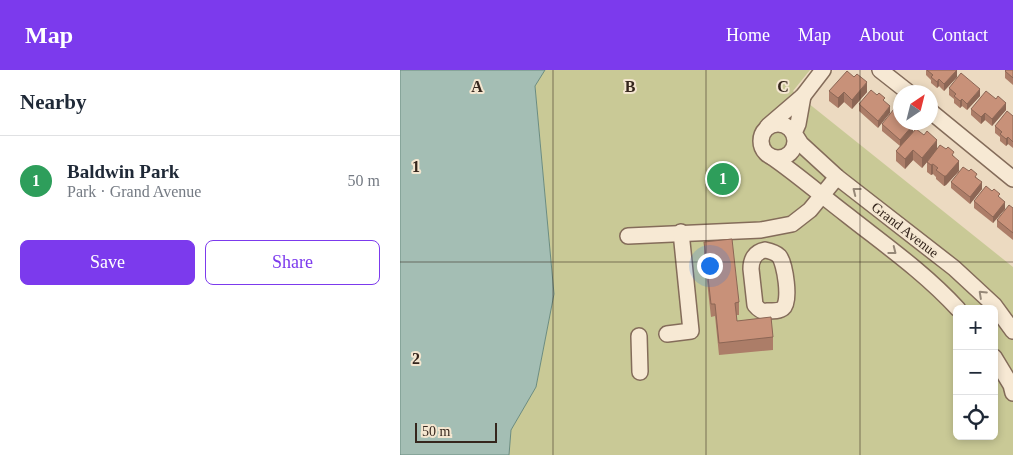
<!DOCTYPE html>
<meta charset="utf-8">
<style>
:root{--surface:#fff;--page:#f6f6f7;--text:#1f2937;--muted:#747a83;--line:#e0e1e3;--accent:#7c3aed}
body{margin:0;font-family:"Times New Roman",serif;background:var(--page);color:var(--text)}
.controls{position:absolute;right:15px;bottom:15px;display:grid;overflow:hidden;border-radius:8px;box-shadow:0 2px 8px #0003}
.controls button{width:45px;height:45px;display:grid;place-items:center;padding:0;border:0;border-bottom:1px solid var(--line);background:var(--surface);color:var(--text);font:25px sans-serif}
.compass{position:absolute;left:493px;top:15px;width:45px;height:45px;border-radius:50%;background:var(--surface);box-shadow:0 2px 8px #0003;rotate:35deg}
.scale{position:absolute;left:15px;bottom:12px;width:82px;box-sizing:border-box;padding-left:5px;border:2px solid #35261d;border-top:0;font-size:14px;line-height:18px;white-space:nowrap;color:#35261d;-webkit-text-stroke:4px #f4e6d0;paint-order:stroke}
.you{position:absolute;left:309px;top:195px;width:18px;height:18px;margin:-12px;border:4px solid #fff;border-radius:50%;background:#1a73e8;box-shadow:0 0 0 8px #1a73e833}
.badge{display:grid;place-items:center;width:32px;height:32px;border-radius:50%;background:var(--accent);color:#fff;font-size:16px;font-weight:700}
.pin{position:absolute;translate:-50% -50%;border:2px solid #fff;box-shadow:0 1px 5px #0006}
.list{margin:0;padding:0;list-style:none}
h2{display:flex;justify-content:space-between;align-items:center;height:65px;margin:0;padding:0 20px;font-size:21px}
h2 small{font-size:16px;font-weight:400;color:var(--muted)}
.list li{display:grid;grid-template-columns:32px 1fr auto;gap:15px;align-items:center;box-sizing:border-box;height:90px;padding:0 20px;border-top:1px solid var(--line)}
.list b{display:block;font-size:19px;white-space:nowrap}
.list p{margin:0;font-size:16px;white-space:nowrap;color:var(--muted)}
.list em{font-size:16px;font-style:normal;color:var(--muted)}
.actions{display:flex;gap:10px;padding:15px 20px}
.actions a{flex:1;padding:11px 0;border:1px solid var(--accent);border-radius:8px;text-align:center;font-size:18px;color:var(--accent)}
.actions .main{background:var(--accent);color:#fff}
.icon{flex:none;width:28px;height:28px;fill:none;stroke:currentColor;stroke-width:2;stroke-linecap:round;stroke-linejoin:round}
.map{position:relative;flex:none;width:613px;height:385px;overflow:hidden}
header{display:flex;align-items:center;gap:30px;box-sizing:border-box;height:70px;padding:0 25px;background:var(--accent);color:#fff}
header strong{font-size:24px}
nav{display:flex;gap:28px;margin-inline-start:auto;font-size:18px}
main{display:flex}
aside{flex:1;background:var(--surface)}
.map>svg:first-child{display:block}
.green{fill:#c9c996;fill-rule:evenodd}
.water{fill:#a4beb4;stroke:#6b8c80}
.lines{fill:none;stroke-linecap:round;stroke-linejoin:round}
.minor-casing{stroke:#846c5a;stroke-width:18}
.minor{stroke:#f7e9d4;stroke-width:15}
.wall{fill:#ac7d68}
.shaded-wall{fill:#8c6655}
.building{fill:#c89179;stroke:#8c6655}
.oneway{stroke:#968878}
.grid{fill:none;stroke:#35261d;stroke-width:1;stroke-opacity:0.55}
.labels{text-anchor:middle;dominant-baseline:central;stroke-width:4;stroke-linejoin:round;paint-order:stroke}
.street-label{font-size:14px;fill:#35261d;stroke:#f4e6d0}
.grid-label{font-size:16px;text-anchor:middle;font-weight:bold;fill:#35261d;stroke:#f4e6d0;stroke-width:4;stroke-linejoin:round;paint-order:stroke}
</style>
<header>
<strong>Map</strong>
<nav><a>Home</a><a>Map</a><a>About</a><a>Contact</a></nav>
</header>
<main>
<aside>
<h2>Nearby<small></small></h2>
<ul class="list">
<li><span class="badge" style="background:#2e9e5b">1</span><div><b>Baldwin Park</b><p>Park · Grand Avenue</p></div><em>50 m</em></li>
</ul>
<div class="actions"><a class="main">Save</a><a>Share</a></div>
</aside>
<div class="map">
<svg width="613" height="385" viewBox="0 0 613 385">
<rect width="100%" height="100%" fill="#ecdac1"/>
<path class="green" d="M145 0H410L393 21 613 197V385H109L111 360 136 317 154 224 135 16ZM557 239H594V366H557Z"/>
<polygon class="water" points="0,0 145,0 135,16 154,224 136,317 111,360 109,385 0,385"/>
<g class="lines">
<g class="minor-casing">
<g id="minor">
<polyline points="480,0 508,22"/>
<polyline points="403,26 398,54 394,63 401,74 437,107 554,198 594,235 613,261"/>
<polyline points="530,41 613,109"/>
<circle cx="378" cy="71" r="17"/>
<polyline points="368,56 403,26 423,0"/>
<path d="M372 87C398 105 422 126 447 145 485 175 525 203 558 239"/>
<polyline points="228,166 361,160 392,154 410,140 437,107"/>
<path d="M365 180C370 181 375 182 379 186 385 193 391 232 383 238 380 241 373 241 368 241 362 242 359 240 355 235L351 199C351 189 355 182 365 180Z"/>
<polyline points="267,264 291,261 281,162"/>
<polyline points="239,266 240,302"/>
<polyline points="594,287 611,315 613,323"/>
</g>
</g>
<use href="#minor" class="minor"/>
</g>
<g class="wall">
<polygon points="526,0 557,0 557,7 544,21 539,16 537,18 531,13 531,10 526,5"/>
<polygon points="613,0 613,15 605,8 605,1"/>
<polygon points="549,18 580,26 567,40 562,36 560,38 554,33 554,29 549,25"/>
<polygon points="429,21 467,22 452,39 444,32 438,38 429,31"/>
<polygon points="479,23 478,58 459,41 459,34 477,25"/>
<polygon points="571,39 606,40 592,56 585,50 581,54 571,45"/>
<polygon points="613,46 613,78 608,74 606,76 600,71 600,67 595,63 595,56"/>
<polygon points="482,54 513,62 537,78 554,86 559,101 546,115 544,116 536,109 536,107 533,104 531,105 527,102 527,92 522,98 513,90 505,99 496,91 496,81 500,76 482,61"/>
<polygon points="569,101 577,108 582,119 570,134 551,118 551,112"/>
<polygon points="600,128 605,139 593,153 574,138 574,131"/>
<polygon points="613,138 613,170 597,157 597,150"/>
<polygon points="304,172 339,232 339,245 336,245 337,251 373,267 373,280 319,285 315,246 311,247 304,185"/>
</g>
<g class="shaded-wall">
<polygon points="557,0 557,7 544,21 544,14"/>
<polygon points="539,9 539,16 537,18 537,12"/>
<polygon points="467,12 467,22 452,39 452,30"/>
<polygon points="580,19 580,26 567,40 567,34"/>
<polygon points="444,22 444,32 438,38 438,28"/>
<polygon points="562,29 562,36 560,38 560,31"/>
<polygon points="606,33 606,40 592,56 592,49"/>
<polygon points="490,36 490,43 478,58 478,51"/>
<polygon points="585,43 585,50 581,54 581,47"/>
<polygon points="513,55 513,62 500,77 500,70"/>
<polygon points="608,67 608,74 606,76 606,69"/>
<polygon points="537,70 537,80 522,98 522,88"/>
<polygon points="513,80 513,90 505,99 505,89"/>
<polygon points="559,91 559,101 546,115 544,116 544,106"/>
<polygon points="533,94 533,104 531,105 531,95"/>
<polygon points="582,112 582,119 570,134 570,127"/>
<polygon points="605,132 605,139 593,153 593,147"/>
</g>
<g class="building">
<polygon points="527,0 557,0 544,14 539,9 537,12 531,7 533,5"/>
<polygon points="606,0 613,0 613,8 605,1"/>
<polygon points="447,1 454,7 457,4 467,12 452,30 444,22 438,28 429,21"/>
<polygon points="561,3 580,19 567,34 562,29 560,31 554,26 556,24 549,18"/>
<polygon points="471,20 477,25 479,23 485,28 483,30 490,36 478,51 459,34"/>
<polygon points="586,21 596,29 598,26 606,33 592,49 585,43 581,47 571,39"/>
<polygon points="494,39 500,44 500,43 500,52 510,52 513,55 500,70 482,54"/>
<polygon points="607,41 613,46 613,72 608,67 606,69 600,64 602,62 595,56"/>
<polygon points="516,59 524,65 527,61 537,70 522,88 513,80 505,89 496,81"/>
<polygon points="540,75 546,79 548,77 554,82 552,85 559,91 546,106 544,106 536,100 538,98 533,94 531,95 527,92"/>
<polygon points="563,97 569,101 571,99 577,104 575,107 582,112 570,127 551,112"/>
<polygon points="586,116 592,121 594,119 600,124 598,126 605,132 593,147 574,131"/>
<polygon points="609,135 613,138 613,163 597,150"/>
<polygon points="332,169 339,232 335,233 337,251 371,247 373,267 319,273 315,234 311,234 304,172"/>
</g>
<defs><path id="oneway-chevron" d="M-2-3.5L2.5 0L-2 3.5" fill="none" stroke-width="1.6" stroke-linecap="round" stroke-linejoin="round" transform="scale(1.25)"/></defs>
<g class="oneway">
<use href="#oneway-chevron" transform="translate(456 121) rotate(-142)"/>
<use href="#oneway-chevron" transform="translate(493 181) rotate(38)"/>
<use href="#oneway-chevron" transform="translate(582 224) rotate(-137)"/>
</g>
<path class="grid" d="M153 0V385M306 0V385M460 0V385M0 192H613"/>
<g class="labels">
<g class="street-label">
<text transform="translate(505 160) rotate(38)">Grand Avenue</text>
</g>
</g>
<g class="grid-label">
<text x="77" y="22">A</text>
<text x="230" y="22">B</text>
<text x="383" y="22">C</text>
<text x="16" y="102">1</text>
<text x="16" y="294">2</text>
</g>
</svg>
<div class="controls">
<button>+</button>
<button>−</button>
<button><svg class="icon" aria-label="locate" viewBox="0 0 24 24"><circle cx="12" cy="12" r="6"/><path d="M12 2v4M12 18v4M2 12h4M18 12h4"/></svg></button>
</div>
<svg class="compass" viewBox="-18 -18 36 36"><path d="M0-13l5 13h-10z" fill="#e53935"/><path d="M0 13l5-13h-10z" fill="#747a83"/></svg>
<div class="scale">50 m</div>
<div class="you"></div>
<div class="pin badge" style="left:323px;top:109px;background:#2e9e5b">1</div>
</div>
</main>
